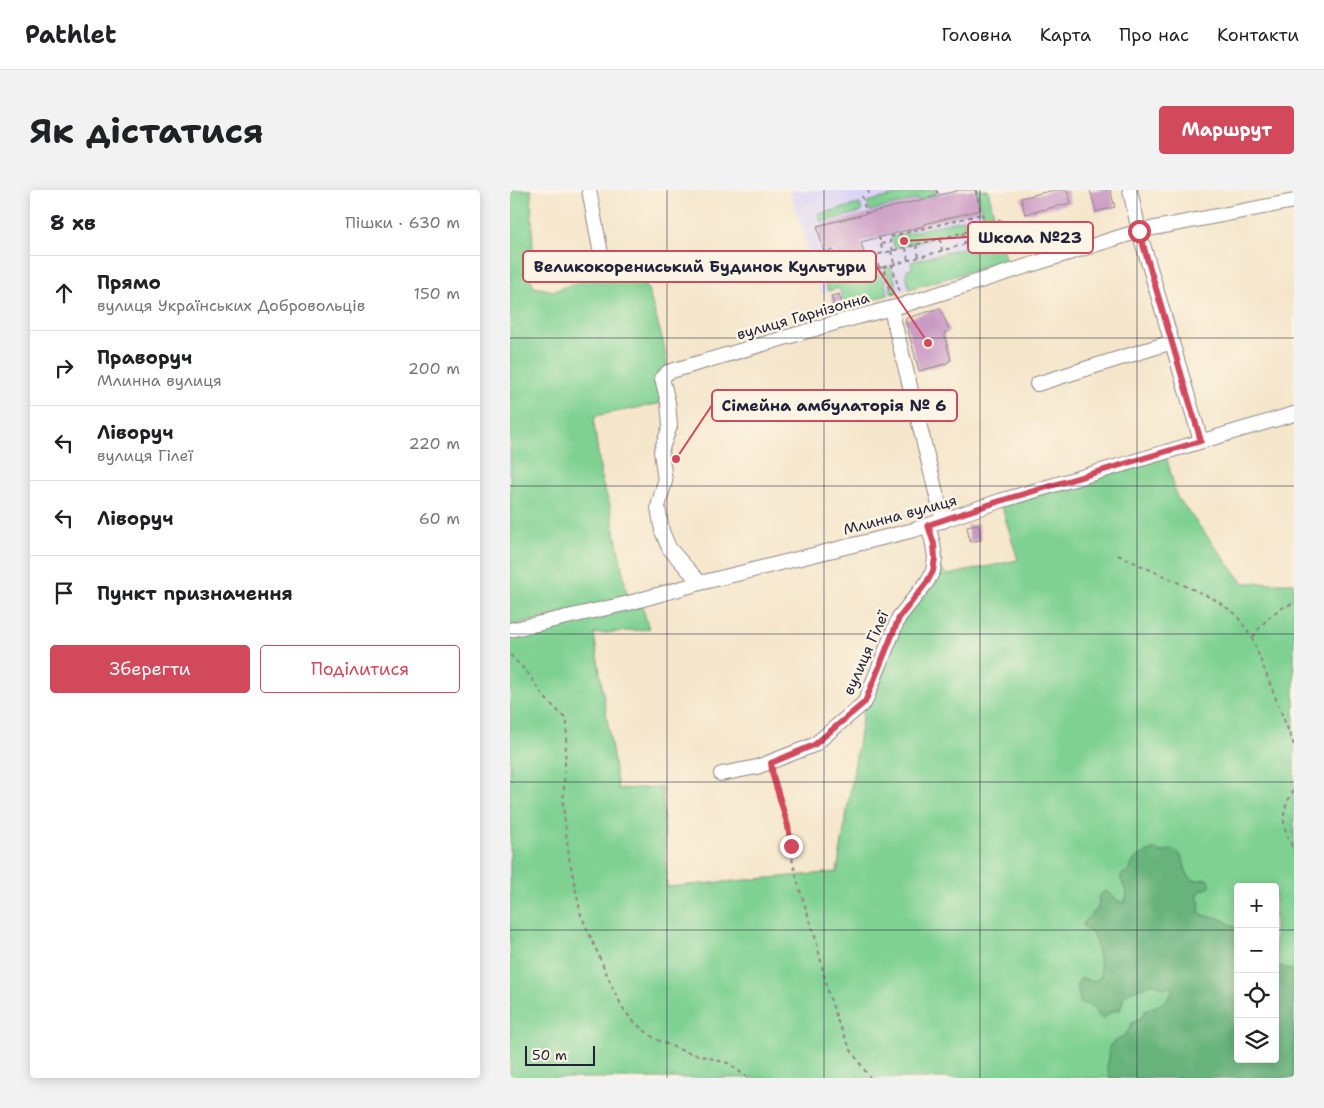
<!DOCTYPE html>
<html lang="uk">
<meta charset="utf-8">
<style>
:root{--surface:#fff;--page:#f2f2f2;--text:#202124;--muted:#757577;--line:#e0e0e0;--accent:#d1495b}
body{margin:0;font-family:"Shantell Sans",sans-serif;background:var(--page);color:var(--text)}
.controls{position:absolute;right:15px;bottom:15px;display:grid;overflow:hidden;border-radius:5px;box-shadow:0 2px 12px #0003}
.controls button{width:45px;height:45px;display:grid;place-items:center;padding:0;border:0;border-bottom:1px solid var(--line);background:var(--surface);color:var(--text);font:25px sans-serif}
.scale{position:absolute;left:15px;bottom:12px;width:70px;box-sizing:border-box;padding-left:5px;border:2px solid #22223b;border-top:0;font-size:14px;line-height:18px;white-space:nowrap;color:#22223b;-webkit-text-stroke:4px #fcf5e5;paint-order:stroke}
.stop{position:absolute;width:15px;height:15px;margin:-11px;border:4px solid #d1495b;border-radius:50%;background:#fff}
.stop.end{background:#d1495b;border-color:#fff;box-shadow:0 1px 5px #0008}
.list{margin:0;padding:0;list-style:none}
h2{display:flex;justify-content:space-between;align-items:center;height:65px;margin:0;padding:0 20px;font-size:21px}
h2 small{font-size:16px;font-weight:400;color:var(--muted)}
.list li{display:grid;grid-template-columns:32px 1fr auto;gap:15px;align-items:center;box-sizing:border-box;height:75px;padding:0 20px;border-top:1px solid var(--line)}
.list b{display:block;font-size:19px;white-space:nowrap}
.list p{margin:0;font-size:16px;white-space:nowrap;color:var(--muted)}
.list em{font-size:16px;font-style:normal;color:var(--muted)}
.actions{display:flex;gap:10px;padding:15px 20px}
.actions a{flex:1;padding:11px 0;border:1px solid var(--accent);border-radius:5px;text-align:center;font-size:18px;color:var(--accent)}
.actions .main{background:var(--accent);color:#fff}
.icon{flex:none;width:28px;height:28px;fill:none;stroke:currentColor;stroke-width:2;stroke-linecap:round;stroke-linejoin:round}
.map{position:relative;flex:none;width:784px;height:888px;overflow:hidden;border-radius:5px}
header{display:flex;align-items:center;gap:30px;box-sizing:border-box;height:70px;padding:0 25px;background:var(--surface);border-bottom:1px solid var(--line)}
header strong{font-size:24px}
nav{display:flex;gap:28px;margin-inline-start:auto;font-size:18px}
.intro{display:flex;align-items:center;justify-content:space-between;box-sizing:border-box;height:120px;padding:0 30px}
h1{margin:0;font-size:35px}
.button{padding:12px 22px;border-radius:5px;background:var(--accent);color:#fff;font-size:18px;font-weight:700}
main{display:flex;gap:30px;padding:0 30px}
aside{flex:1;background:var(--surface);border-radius:5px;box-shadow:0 2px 12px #0003}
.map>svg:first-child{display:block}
.built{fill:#ddd5f6}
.green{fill:#7fd192;stroke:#507a66;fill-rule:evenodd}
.forest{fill:#67b37c;stroke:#446a5c}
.building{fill:#ca9ac5}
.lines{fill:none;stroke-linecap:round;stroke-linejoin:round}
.minor-casing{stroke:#8c8483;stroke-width:16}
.path{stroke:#8c8483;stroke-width:2;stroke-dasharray:4 4;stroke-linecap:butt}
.minor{stroke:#fff;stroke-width:14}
.route{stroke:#d1495b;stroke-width:6}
.grid{fill:none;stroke:#22223b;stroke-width:1;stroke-opacity:0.55}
.labels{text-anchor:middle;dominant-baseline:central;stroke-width:5;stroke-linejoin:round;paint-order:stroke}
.street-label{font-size:15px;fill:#22223b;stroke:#fcf5e5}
.leader{fill:none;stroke:#d1495b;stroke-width:2}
.callout-dot{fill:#d1495b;stroke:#fcf5e5;stroke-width:2}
.callout{fill:#fcf5e5;stroke:#d1495b;stroke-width:2}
.callout-label{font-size:16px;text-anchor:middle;font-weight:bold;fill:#22223b}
</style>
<header>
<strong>Pathlet</strong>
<nav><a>Головна</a><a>Карта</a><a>Про нас</a><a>Контакти</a></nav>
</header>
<div class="intro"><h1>Як дістатися</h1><a class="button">Маршрут</a></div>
<main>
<aside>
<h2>8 хв<small>Пішки · 630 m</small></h2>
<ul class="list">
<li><svg class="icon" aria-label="ahead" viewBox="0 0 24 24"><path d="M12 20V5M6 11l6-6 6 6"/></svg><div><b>Прямо</b><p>вулиця Українських Добровольців</p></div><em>150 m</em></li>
<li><svg class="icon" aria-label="right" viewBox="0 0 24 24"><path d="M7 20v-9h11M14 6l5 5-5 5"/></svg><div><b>Праворуч</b><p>Млинна вулиця</p></div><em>200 m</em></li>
<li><svg class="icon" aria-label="left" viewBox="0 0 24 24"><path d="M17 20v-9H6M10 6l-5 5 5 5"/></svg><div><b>Ліворуч</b><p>вулиця Гілеї</p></div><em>220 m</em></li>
<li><svg class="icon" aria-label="left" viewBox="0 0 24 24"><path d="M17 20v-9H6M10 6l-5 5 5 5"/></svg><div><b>Ліворуч</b></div><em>60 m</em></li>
<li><svg class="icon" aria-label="arrive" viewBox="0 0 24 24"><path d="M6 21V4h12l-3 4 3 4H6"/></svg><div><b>Пункт призначення</b></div></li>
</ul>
<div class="actions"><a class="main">Зберегти</a><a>Поділитися</a></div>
</aside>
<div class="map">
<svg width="784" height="888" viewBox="0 0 784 888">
<rect width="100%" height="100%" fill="#fcf5e5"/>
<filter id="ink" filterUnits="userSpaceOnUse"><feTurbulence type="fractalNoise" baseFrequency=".02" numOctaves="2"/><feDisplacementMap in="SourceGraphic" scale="10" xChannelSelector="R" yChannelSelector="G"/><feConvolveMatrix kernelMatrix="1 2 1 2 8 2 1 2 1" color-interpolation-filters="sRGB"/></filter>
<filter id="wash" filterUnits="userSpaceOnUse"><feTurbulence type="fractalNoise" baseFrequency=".0096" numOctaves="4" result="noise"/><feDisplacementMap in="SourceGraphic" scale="20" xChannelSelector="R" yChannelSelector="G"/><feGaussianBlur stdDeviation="1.12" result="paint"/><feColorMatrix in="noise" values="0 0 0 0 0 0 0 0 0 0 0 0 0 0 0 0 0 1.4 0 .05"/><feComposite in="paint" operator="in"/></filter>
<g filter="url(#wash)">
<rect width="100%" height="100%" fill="#f5e6cb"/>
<polygon class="built" points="280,0 479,0 496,72 334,118 328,98 312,104"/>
<g class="green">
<polygon points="0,0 21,0 23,62 20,85 24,97 44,101 81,87 132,78 154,155 158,182 158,212 85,226 84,234 92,292 99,312 118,409 0,436"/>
<polygon points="416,0 425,0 427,5 412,9 415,18 410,19 408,9 360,21 357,12 389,4"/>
<polygon points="467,0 478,0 485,30 475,32"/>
<polygon points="350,14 352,22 311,32 308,24"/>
<polygon points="471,25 472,32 467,37 384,58 382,47"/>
<polygon points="485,32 496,71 399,99 396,83 397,80 402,79 401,72 471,53 473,51 470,37 478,34"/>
<path d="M316 77C331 99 350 86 371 80L378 105 335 117 329 98 318 101 311 78Z"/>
<polygon points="381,77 388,102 382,104 375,78"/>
<path d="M655 262 667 307 733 393H784V888H0V444L132 416 139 439 84 444 108 599 152 597 157 697 327 682 355 512 381 443 424 374 438 385 508 370 490 311ZM728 697H765V869H728Z"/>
</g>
<path class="forest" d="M643 660C646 660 648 661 651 662 655 662 659 659 663 660 677 663 672 684 682 689 686 692 692 689 697 689L701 694 700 697 690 701 687 707 690 714 689 722C696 728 702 726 709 728 716 730 720 736 728 738V869H765V771L770 776 784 781V888H600L597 877 599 869V856C607 848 618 847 622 833L631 828 636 820C649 816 657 812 663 800L662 797 654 798 646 794H640L622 801 614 806 610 820 602 821 594 828H591L579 815 571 814 567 795 570 789 573 788C581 791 585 793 591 786 591 777 587 749 581 742 579 740 576 740 574 738L573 734C578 724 593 721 588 707L594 701C603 703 606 714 615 712L617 704 611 689V685L620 680C623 666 631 665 643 660Z"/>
<g id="blocks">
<g class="building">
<polygon points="450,0 465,0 470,20 414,34 414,36 351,52 357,74 330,81 324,60 314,62 307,36"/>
<polygon points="544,0 557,0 561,13 515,24 511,8"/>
<polygon points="580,0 600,0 605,17 586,22"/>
<polygon points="329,104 333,117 325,119 321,106"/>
<polygon points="430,118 440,141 434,143 441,170 435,174 409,181 395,129"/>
<polygon points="468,334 471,350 460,352 457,336"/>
</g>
</g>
</g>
<g filter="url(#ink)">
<use href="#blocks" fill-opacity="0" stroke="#8c8483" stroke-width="1"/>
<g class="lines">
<g class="minor-casing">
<g id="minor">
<polyline points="79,0 94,80"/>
<polyline points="620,0 629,41 691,251"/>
<polyline points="381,119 433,331"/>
<polyline points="527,194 662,152"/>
<polyline points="190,393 159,358 152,341 148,317 155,291 151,261 160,236 158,212 152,188 158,182 325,133 393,115 629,41 784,11"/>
<polyline points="0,440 119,413 190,393 404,340 490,311 784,224"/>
<polyline points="211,584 247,577 304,555 355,512 389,427 417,392 423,381 425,368 423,354 418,335"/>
</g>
</g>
<g class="path">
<polyline points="358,0 359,4"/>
<polyline points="426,0 429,5"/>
<polyline points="466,0 474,32"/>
<polyline points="352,6 356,23"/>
<polyline points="467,39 474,32 492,30"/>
<polyline points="453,43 455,54"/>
<polyline points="369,47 373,63"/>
<polyline points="430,49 432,61"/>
<polyline points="371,54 381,52"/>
<polyline points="406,55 409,67"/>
<polyline points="396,58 398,70"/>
<polyline points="381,61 384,73"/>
<polyline points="383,61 379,47 472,24"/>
<path d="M316 68C318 77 322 85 332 87L373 77 381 106"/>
<polyline points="373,77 382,75 390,103"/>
<polyline points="369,78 366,65 467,39 469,41 469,50 382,75"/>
<polyline points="608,365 704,409 727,425 742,448 784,555"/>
<path d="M743 447C754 431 765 419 784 413"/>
<polyline points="0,465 17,482 35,508 54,527 57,533 53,616 59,667 71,725 105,803 114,820 123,831 145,849 173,861 218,873 238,888"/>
<polyline points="262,583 278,636 283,673 289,697 306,750 318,802 328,832 342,862 360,888"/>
<path d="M784 600C769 623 772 637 784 660"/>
</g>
<use href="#minor" class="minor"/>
</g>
</g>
<g class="lines" filter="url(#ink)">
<polyline class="route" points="281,656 278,636 263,586 261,573 304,555 355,512 389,428 417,392 423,381 425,368 424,354 418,335 490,311 691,251 629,41"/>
</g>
<path class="grid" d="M157 0V888M314 0V888M470 0V888M627 0V888M0 148H784M0 296H784M0 444H784M0 592H784M0 740H728M765 740H784"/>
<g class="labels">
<g class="street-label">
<text transform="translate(293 126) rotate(-16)">вулиця Гарнізонна</text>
<text transform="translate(390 325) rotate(-15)">Млинна вулиця</text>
<text transform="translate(356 463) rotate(-66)">вулиця Гілеї</text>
</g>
</g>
<path class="leader" d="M394 51L458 47M418 153L366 76M166 269L202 215"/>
<g class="callout-dot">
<circle cx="394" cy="51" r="5"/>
<circle cx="418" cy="153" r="5"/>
<circle cx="166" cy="269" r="5"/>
</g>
<g class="callout">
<rect x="458" y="32" width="125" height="31" rx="5"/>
<rect x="13" y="61" width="353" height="31" rx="5"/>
<rect x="202" y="200" width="245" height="31" rx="5"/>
</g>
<g class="callout-label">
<text x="520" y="53">Школа №23</text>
<text x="190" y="82">Великокорениський Будинок Культури</text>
<text x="324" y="221">Сімейна амбулаторія № 6</text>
</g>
</svg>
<div class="controls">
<button>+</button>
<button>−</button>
<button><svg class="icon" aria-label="locate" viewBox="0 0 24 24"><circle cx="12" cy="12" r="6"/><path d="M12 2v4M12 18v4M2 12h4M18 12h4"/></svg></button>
<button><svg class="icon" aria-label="layers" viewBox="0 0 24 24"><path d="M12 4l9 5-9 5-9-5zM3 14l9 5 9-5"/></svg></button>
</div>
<div class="scale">50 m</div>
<div class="stop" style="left:629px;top:41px"></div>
<div class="stop end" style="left:281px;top:656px"></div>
</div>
</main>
